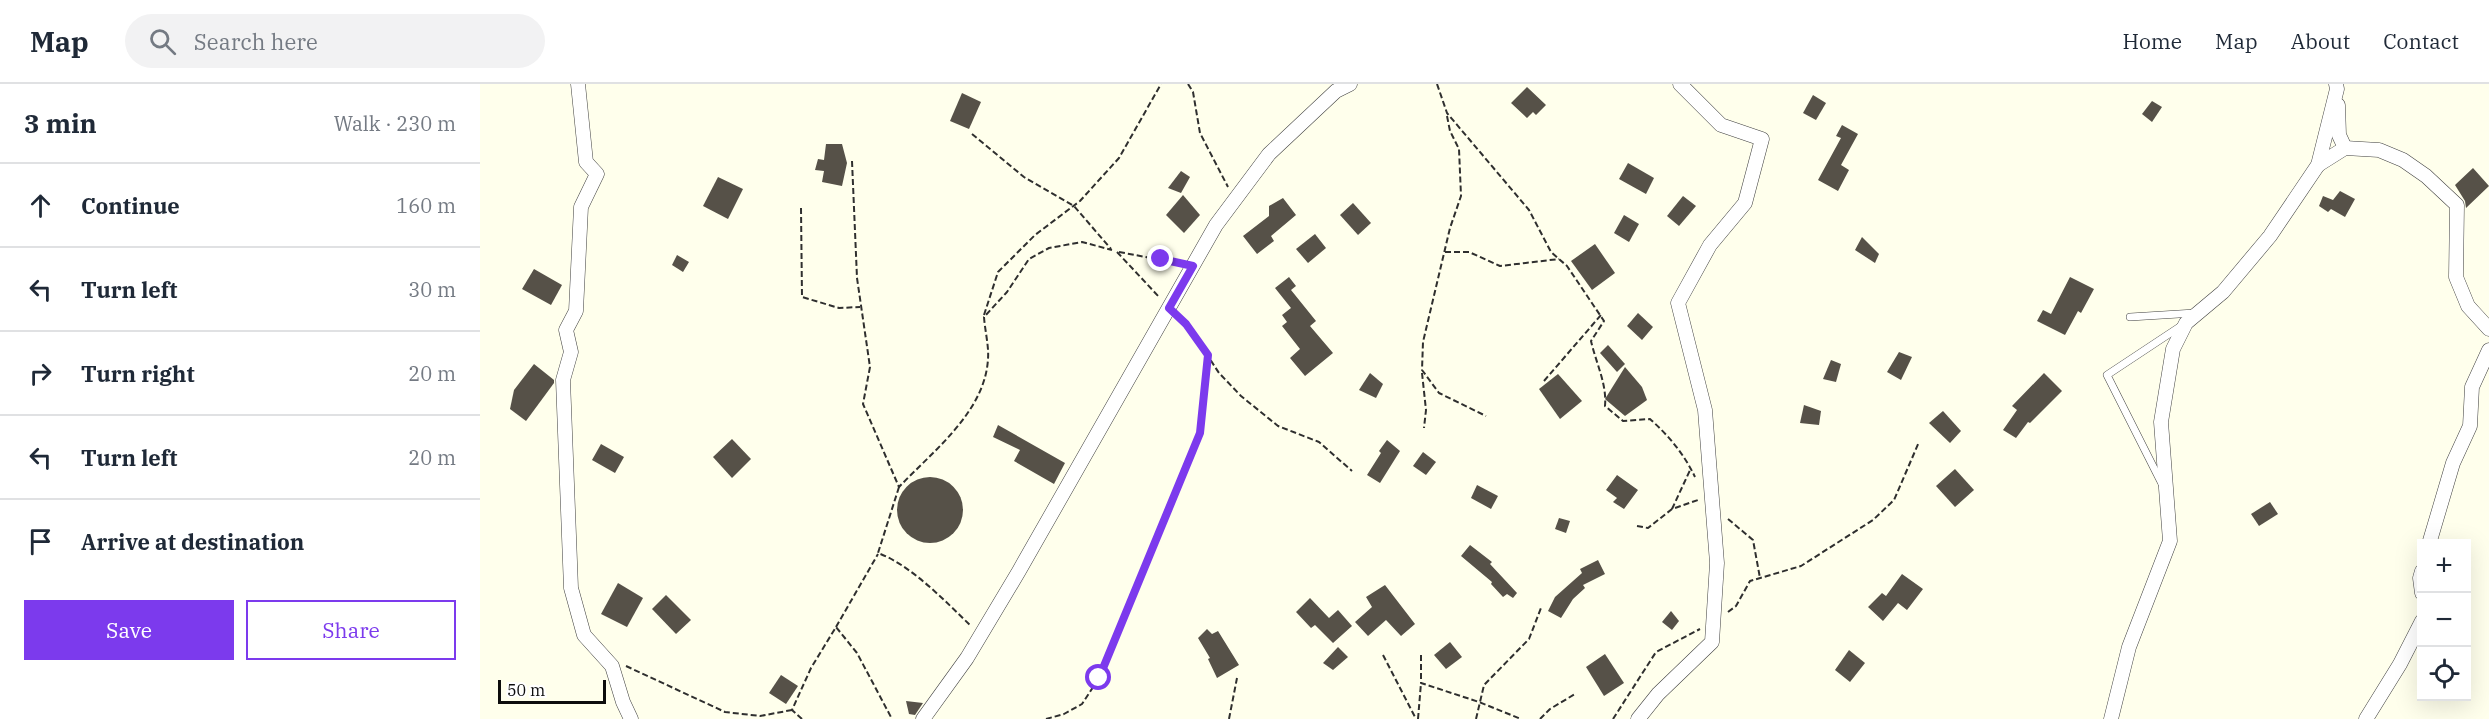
<!DOCTYPE html>
<meta charset="utf-8">
<style>
:root{--surface:#fff;--page:#f2f2f3;--text:#1f2937;--muted:#747a83;--line:#e0e1e3;--accent:#7c3aed}
body{margin:0;font-family:"IBM Plex Serif",serif;background:var(--page);color:var(--text)}
.controls{position:absolute;right:18px;bottom:18px;display:grid;overflow:hidden;border-radius:0px;box-shadow:0 6px 24px #0002}
.controls button{width:54px;height:54px;display:grid;place-items:center;padding:0;border:0;border-bottom:2px solid var(--line);background:var(--surface);color:var(--text);font:30px sans-serif}
.scale{position:absolute;left:18px;bottom:15px;width:108px;box-sizing:border-box;padding-left:6px;border:3px solid #0d0d0d;border-top:0;font-size:16px;line-height:21px;white-space:nowrap;color:#0d0d0d;-webkit-text-stroke:4px #fff;paint-order:stroke}
.stop{position:absolute;width:18px;height:18px;margin:-14px;border:4px solid #7c3aed;border-radius:50%;background:#fff}
.stop.end{background:#7c3aed;border-color:#fff;box-shadow:0 2px 6px #0008}
.list{margin:0;padding:0;list-style:none}
h2{display:flex;justify-content:space-between;align-items:center;height:78px;margin:0;padding:0 24px;font-size:26px}
h2 small{font-size:20px;font-weight:400;color:var(--muted)}
.list li{display:grid;grid-template-columns:39px 1fr auto;gap:18px;align-items:center;box-sizing:border-box;height:84px;padding:0 24px;border-top:2px solid var(--line)}
.list b{display:block;font-size:22px;white-space:nowrap}
.list em{font-size:20px;font-style:normal;color:var(--muted)}
.actions{display:flex;gap:12px;padding:18px 24px}
.actions a{flex:1;padding:14px 0;border:2px solid var(--accent);border-radius:0px;text-align:center;font-size:21px;color:var(--accent)}
.actions .main{background:var(--accent);color:#fff}
.icon{flex:none;width:33px;height:33px;fill:none;stroke:currentColor;stroke-width:2;stroke-linecap:round;stroke-linejoin:round}
.map{position:relative;flex:none;width:2009px;height:635px;overflow:hidden}
header{display:flex;align-items:center;gap:36px;box-sizing:border-box;height:84px;padding:0 30px;background:var(--surface);border-bottom:2px solid var(--line)}
header strong{font-size:28px}
nav{display:flex;gap:33px;margin-inline-start:auto;font-size:21px}
.search{width:420px;height:54px;background:var(--page);display:flex;align-items:center;gap:15px;box-sizing:border-box;padding:0 21px;border-radius:33px;color:var(--muted);font-size:22px}
main{display:flex}
aside{flex:1;background:var(--surface)}
.map>svg:first-child{display:block}
.building{fill:#565148}
.lines{fill:none;stroke-linecap:round;stroke-linejoin:round}
.lane-casing{stroke:#404040;stroke-width:8}
.street-casing{stroke:#404040;stroke-width:15}
.path{stroke:#2f2f2f;stroke-width:2;stroke-dasharray:6 3;stroke-linecap:butt}
.lane{stroke:#fff;stroke-width:7}
.street{stroke:#fff;stroke-width:14}
.route{stroke:#7c3aed;stroke-width:8}
</style>
<header>
<strong>Map</strong>
<div class="search"><svg class="icon" aria-label="search" viewBox="0 0 24 24"><circle cx="10" cy="10" r="6"/><path d="M15 15l6 6"/></svg>Search here</div>
<nav><a>Home</a><a>Map</a><a>About</a><a>Contact</a></nav>
</header>
<main>
<aside>
<h2>3 min<small>Walk · 230 m</small></h2>
<ul class="list">
<li><svg class="icon" aria-label="ahead" viewBox="0 0 24 24"><path d="M12 20V5M6 11l6-6 6 6"/></svg><div><b>Continue</b></div><em>160 m</em></li>
<li><svg class="icon" aria-label="left" viewBox="0 0 24 24"><path d="M17 20v-9H6M10 6l-5 5 5 5"/></svg><div><b>Turn left</b></div><em>30 m</em></li>
<li><svg class="icon" aria-label="right" viewBox="0 0 24 24"><path d="M7 20v-9h11M14 6l5 5-5 5"/></svg><div><b>Turn right</b></div><em>20 m</em></li>
<li><svg class="icon" aria-label="left" viewBox="0 0 24 24"><path d="M17 20v-9H6M10 6l-5 5 5 5"/></svg><div><b>Turn left</b></div><em>20 m</em></li>
<li><svg class="icon" aria-label="arrive" viewBox="0 0 24 24"><path d="M6 21V4h12l-3 4 3 4H6"/></svg><div><b>Arrive at destination</b></div></li>
</ul>
<div class="actions"><a class="main">Save</a><a>Share</a></div>
</aside>
<div class="map">
<svg width="2009" height="635" viewBox="0 0 2009 635">
<rect width="100%" height="100%" fill="#ffffec"/>
<g class="building">
<polygon points="1047,3 1066,21 1056,31 1053,28 1047,34 1031,19"/>
<polygon points="482,9 501,18 489,45 470,37"/>
<polygon points="1333,11 1346,19 1336,36 1323,29"/>
<polygon points="1672,17 1682,23 1672,38 1662,30"/>
<polygon points="1362,41 1378,50 1361,81 1369,86 1358,107 1338,96 1361,54 1356,52"/>
<polygon points="346,60 362,60 367,79 362,102 342,98 344,87 335,86 338,75 344,76"/>
<polygon points="1148,79 1174,94 1166,110 1139,95"/>
<polygon points="1993,84 2009,102 1986,124 1985,117 1975,101"/>
<polygon points="701,87 710,93 701,109 688,104"/>
<polygon points="238,93 263,105 248,135 223,122"/>
<polygon points="1860,107 1875,115 1865,133 1851,125 1848,128 1839,122 1843,112 1853,116"/>
<polygon points="703,111 720,131 704,149 686,131"/>
<polygon points="1203,112 1216,122 1199,142 1187,132"/>
<polygon points="803,114 816,131 791,152 794,157 777,170 763,152 789,132 789,122"/>
<polygon points="873,119 891,139 878,151 860,131"/>
<polygon points="1144,131 1159,140 1149,158 1134,149"/>
<polygon points="835,150 846,164 828,179 816,165"/>
<polygon points="1382,153 1399,170 1395,179 1375,166"/>
<polygon points="1115,160 1135,189 1112,206 1091,177"/>
<polygon points="197,171 209,178 203,188 192,181"/>
<polygon points="54,185 82,201 71,221 42,205"/>
<polygon points="809,193 816,202 811,206 836,237 830,242 853,269 825,292 810,274 820,265 802,242 807,238 802,231 811,224 795,204"/>
<polygon points="1590,193 1614,205 1601,229 1598,227 1585,251 1557,237 1563,226 1571,230"/>
<polygon points="1158,229 1173,243 1162,256 1147,242"/>
<polygon points="1128,261 1145,280 1137,288 1120,269"/>
<polygon points="1419,268 1432,273 1421,296 1407,288"/>
<polygon points="1351,276 1361,280 1356,298 1343,295"/>
<polygon points="54,280 74,296 74,299 46,337 30,325 34,306"/>
<polygon points="1145,283 1162,303 1167,316 1145,332 1125,315"/>
<polygon points="890,289 903,300 896,314 879,306"/>
<polygon points="1564,289 1582,307 1550,339 1548,338 1536,354 1523,346 1537,326 1532,322"/>
<polygon points="1078,290 1102,317 1080,335 1059,305"/>
<polygon points="1324,321 1341,327 1339,341 1320,339"/>
<polygon points="1463,327 1481,347 1470,359 1449,339"/>
<polygon points="518,341 585,379 574,400 534,377 540,366 513,353"/>
<polygon points="252,355 271,375 252,394 233,373"/>
<polygon points="907,356 920,367 900,399 887,391 901,369 899,367"/>
<polygon points="121,360 144,373 135,389 112,376"/>
<polygon points="943,368 956,378 946,391 933,382"/>
<polygon points="1475,385 1494,406 1475,423 1456,402"/>
<polygon points="1137,391 1158,406 1144,425 1133,418 1137,414 1126,406"/>
<circle cx="450" cy="426" r="33"/>
<polygon points="997,401 1018,412 1011,425 991,414"/>
<polygon points="1790,418 1798,430 1779,442 1771,430"/>
<polygon points="1079,434 1090,437 1086,449 1075,445"/>
<polygon points="990,461 1012,478 1010,480 1037,509 1033,514 1027,510 1023,513 1011,500 1012,498 981,472"/>
<polygon points="1118,476 1125,490 1103,501 1105,504 1093,515 1081,534 1068,527 1075,513 1102,489 1100,485"/>
<polygon points="1422,490 1443,505 1427,526 1418,519 1403,537 1388,523 1402,509 1406,512"/>
<polygon points="138,499 163,514 147,543 121,530"/>
<polygon points="905,501 935,540 921,552 906,536 888,552 875,538 892,523 886,513"/>
<polygon points="186,511 211,536 196,550 172,525"/>
<polygon points="830,514 849,534 858,526 872,542 853,559 835,541 831,544 816,528"/>
<polygon points="1191,527 1199,537 1192,546 1182,538"/>
<polygon points="727,545 732,550 738,547 759,581 737,594 728,575 730,574 718,554"/>
<polygon points="970,558 982,573 966,585 954,571"/>
<polygon points="858,563 868,573 853,586 843,579"/>
<polygon points="1369,566 1385,579 1370,598 1355,586"/>
<polygon points="1125,570 1144,599 1124,612 1106,583"/>
<polygon points="301,591 318,602 306,620 289,609"/>
<polygon points="426,617 443,619 435,631 429,630"/>
</g>
<g class="lines">
<g class="lane-casing">
<g id="lane">
<polyline points="1650,233 1715,229"/>
<polyline points="1682,400 1627,291 1701,242"/>
</g>
</g>
<g class="street-casing">
<g id="street">
<polyline points="98,0 106,78 117,90 101,123 96,227 86,246 91,268 83,296 91,504 104,551 132,582 143,618 151,635"/>
<polyline points="1858,21 1859,51 1865,64"/>
<polyline points="1838,81 1865,64 1899,66 1923,76 1946,92 1977,121 1976,193 1988,222 2009,245"/>
<polyline points="1949,460 1973,379 1990,342 1992,303 2009,266"/>
<polyline points="1942,487 1940,494 1942,509"/>
<polyline points="443,635 487,574 539,487 736,141 789,70 856,7 870,0"/>
<polyline points="1158,635 1178,610 1232,558 1237,479 1225,326 1198,219 1230,161 1265,119 1282,55 1241,41 1200,0"/>
<polyline points="1631,635 1649,563 1690,457 1681,338 1693,265 1706,239 1743,208 1790,152 1838,81 1857,5 1856,0"/>
<polyline points="1886,635 1920,580 1942,537"/>
</g>
</g>
<g class="path">
<polyline points="708,0 713,8 720,49 748,103"/>
<path d="M957 0 967 29 1049 126 1071 168 1087 182 1124 237 1111 257C1116 279 1127 300 1125 322L1143 337 1170 335C1189 352 1204 370 1215 393"/>
<polyline points="967,32 970,47 979,65 981,112 970,144 943,258 942,286 959,309 1006,332"/>
<polyline points="492,50 544,93 594,122 631,165"/>
<path d="M372 77 377 194 390 283 383 320 419 403C453 367 505 328 508 275 509 262 505 247 504 233L527 208 549 175 569 164 602 158 632 166"/>
<polyline points="321,124 322,213 359,224 380,223"/>
<polyline points="637,168 680,214"/>
<polyline points="639,168 698,179"/>
<polyline points="965,168 989,168 1020,182 1079,175"/>
<polyline points="504,231 518,188 555,151 600,117 639,74 681,0"/>
<polyline points="699,233 707,240 739,289 761,312 798,342 839,358 872,387"/>
<polyline points="942,289 946,326 944,344"/>
<polyline points="1064,297 1121,231"/>
<path d="M419 403 398 469C431 481 466 518 491 542"/>
<polyline points="1192,425 1211,384"/>
<polyline points="1248,435 1273,456 1280,494"/>
<polyline points="1157,442 1168,444 1192,425 1218,416"/>
<polyline points="1248,528 1256,522 1270,497 1321,482 1393,436 1414,416 1439,358"/>
<polyline points="356,543 398,470"/>
<polyline points="903,571 936,635"/>
<polyline points="941,571 941,599 999,618 1041,635"/>
<polyline points="146,582 245,628 280,632 312,626"/>
<polyline points="322,635 312,626 331,584 356,543 377,569 412,635"/>
<polyline points="566,635 584,630 602,620 619,594 720,349 728,271"/>
<polyline points="749,635 757,594"/>
<polyline points="938,635 941,599"/>
<polyline points="996,635 1004,601 1049,555 1061,524"/>
<polyline points="1060,635 1070,625 1095,610"/>
<polyline points="1133,635 1176,568 1220,545"/>
</g>
<use href="#lane" class="lane"/>
<use href="#street" class="street"/>
</g>
<g class="lines">
<polyline class="route" points="619,594 720,349 728,271 706,240 689,224 713,182 681,175"/>
</g>
</svg>
<div class="controls">
<button>+</button>
<button>−</button>
<button><svg class="icon" aria-label="locate" viewBox="0 0 24 24"><circle cx="12" cy="12" r="6"/><path d="M12 2v4M12 18v4M2 12h4M18 12h4"/></svg></button>
</div>
<div class="scale">50 m</div>
<div class="stop" style="left:619px;top:594px"></div>
<div class="stop end" style="left:681px;top:175px"></div>
</div>
</main>
